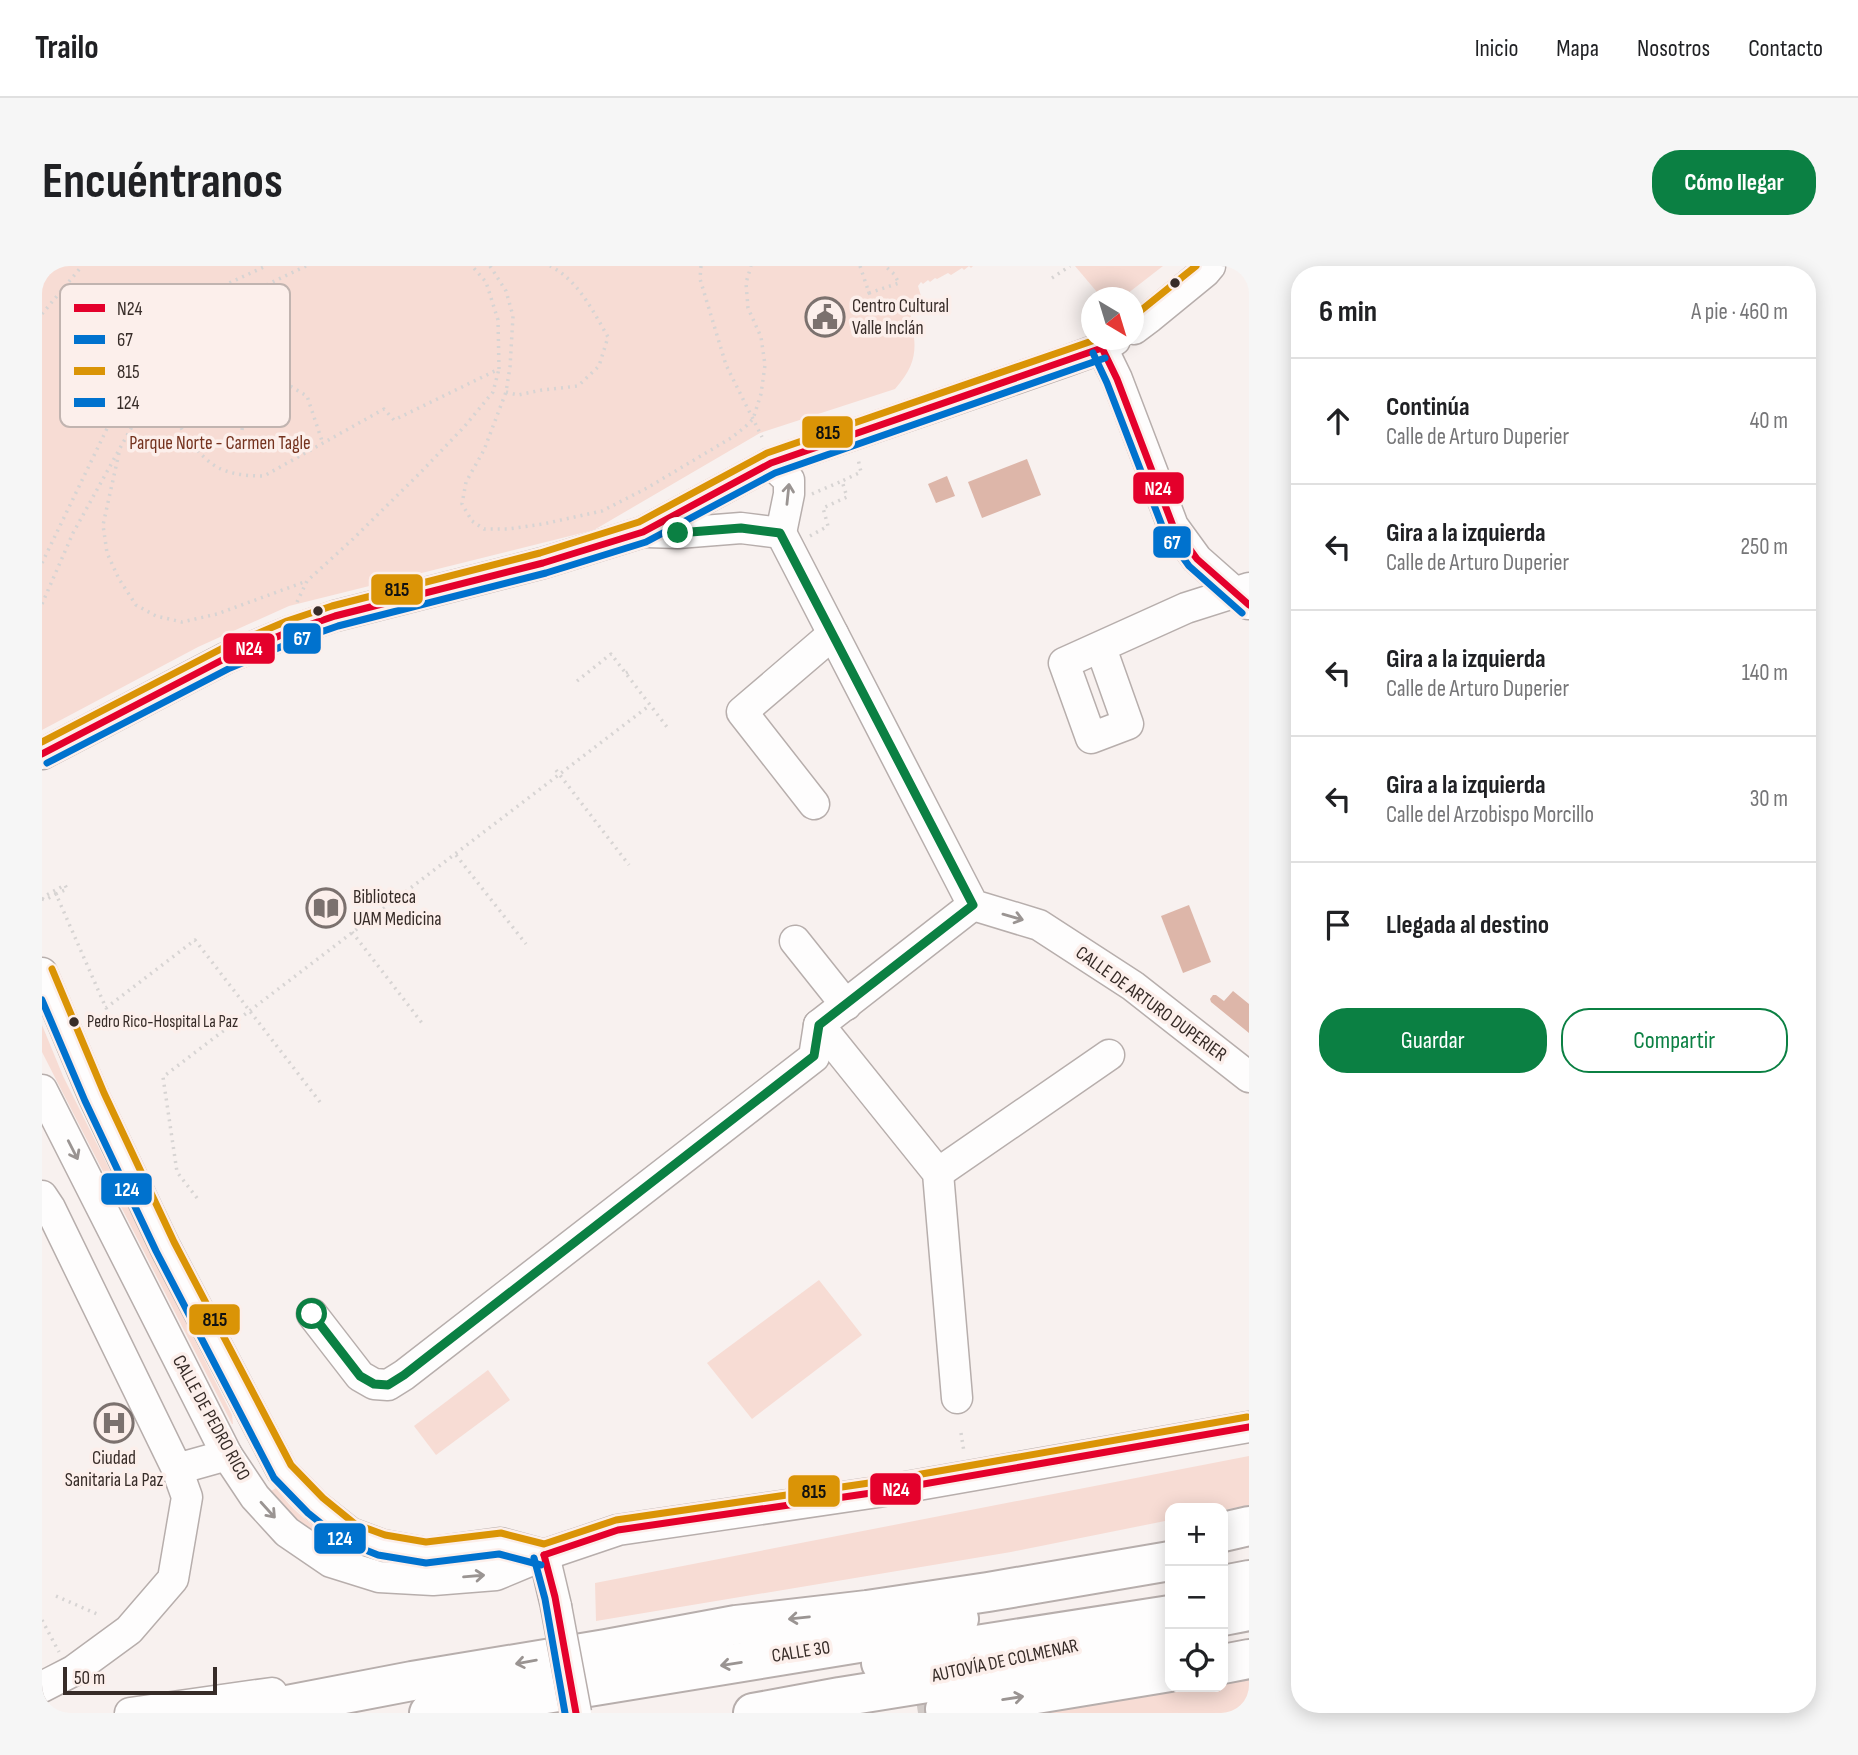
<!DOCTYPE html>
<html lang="es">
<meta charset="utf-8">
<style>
:root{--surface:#fff;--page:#f6f6f6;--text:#202124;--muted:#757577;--line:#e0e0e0;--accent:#0b8043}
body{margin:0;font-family:"Sofia Sans Condensed",sans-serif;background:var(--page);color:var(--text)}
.controls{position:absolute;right:21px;bottom:21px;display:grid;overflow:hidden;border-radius:14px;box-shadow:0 4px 18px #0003}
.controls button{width:63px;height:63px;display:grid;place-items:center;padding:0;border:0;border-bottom:2px solid var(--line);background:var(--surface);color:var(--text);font:35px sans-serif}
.compass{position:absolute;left:1039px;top:21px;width:63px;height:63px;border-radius:50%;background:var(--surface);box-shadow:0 4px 18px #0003;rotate:142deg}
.scale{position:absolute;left:21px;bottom:18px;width:154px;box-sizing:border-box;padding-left:7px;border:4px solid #372c28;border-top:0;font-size:19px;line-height:24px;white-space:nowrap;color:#372c28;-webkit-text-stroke:5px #fcefeb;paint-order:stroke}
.stop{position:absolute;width:21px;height:21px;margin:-16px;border:5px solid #0b8043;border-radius:50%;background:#fff}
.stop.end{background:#0b8043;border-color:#fff;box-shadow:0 2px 7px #0008}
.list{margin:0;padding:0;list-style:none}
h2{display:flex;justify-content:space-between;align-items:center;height:91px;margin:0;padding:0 28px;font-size:30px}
h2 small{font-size:23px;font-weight:400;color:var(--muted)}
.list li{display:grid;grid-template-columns:46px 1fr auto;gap:21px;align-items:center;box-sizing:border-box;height:126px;padding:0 28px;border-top:2px solid var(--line)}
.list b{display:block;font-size:26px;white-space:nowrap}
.list p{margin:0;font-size:23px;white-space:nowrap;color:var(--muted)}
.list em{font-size:23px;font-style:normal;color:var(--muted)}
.actions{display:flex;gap:14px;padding:21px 28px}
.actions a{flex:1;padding:16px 0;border:2px solid var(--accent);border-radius:28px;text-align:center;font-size:24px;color:var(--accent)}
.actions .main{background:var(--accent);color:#fff}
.icon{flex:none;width:38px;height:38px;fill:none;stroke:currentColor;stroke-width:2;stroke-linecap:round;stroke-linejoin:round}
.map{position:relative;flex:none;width:1207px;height:1447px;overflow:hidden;border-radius:28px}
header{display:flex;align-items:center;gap:42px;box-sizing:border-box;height:98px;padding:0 35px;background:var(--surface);border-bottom:2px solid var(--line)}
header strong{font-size:33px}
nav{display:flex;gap:38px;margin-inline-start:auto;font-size:24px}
.intro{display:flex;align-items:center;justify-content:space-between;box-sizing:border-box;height:168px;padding:0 42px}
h1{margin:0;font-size:49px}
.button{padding:18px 32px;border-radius:28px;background:var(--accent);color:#fff;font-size:24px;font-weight:700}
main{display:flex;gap:42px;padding:0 42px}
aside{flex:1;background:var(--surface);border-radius:28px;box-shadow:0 4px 18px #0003}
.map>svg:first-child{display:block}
.green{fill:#f7dcd4}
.water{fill:#ddb6a9}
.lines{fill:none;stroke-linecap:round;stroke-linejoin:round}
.highway-tunnel{stroke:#d1cac7;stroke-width:38;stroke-dasharray:38 19;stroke-linecap:butt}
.minor-casing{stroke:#b7aeac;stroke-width:33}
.highway-casing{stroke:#b7aeac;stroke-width:42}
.path{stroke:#d7d4d3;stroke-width:3.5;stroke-dasharray:2 5;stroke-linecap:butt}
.minor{stroke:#fefdfd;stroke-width:30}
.highway{stroke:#fefdfd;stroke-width:38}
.minor-bridge-casing{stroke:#b7aeac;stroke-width:33;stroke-linecap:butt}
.minor-bridge{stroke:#fefdfd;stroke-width:30}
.bus-1-casing{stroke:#fcefeb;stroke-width:12}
.bus-2-casing{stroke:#fcefeb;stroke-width:12}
.bus-3-casing{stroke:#fcefeb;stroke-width:12}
.bus-4-casing{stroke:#fcefeb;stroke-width:12}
.bus-1{stroke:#e4002b;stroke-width:7}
.bus-2{stroke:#0072ce;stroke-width:7}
.bus-3{stroke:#da9406;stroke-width:7}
.bus-4{stroke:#0072ce;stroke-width:7}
.oneway{stroke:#9a9492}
.route{stroke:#0b8043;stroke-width:9}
.bus-dot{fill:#372c28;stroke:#fcefeb;stroke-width:2.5}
.labels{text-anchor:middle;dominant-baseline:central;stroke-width:7;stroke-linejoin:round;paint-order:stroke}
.bus-label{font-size:17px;fill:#372c28;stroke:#fcefeb;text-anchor:start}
.poi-label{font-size:19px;fill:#372c28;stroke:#fcefeb;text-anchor:start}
.park-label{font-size:19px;fill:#74321e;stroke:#fcefeb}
.street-label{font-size:19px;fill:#372c28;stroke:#fcefeb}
.key{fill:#fcefeb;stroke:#c1b4b0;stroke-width:2}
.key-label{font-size:19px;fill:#372c28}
.line-badge{stroke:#fcefeb;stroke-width:2.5}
.badge-label{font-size:19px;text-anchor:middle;font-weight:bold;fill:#fff}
.pale-badge-label{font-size:19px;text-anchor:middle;font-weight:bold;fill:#111}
</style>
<header>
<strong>Trailo</strong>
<nav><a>Inicio</a><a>Mapa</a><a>Nosotros</a><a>Contacto</a></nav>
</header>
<div class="intro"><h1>Encuéntranos</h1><a class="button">Cómo llegar</a></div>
<main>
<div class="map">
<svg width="1207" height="1447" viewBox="0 0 1207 1447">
<rect width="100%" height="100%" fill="#f8f1ef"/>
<g class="green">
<path d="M0 0H931L929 2 927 0 922 4 920 2 909 9 906 7 895 13 893 12 888 16 886 14 881 18 879 16 876 20 882 40 868 45C874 79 878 95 853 123L718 167 552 264 247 340 156 381 0 464Z"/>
<polygon points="1033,0 1121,0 1081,31 1060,32"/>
<polygon points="0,759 21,810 190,1149 191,1158 190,1158 0,786"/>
<polygon points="777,1014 820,1069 710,1153 665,1097"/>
<polygon points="446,1104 468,1134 394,1189 372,1160"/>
<polygon points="1207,1190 1207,1239 1181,1244 1181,1242 1128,1242 1128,1254 969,1286 554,1355 553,1317"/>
<path d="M234 1222C254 1250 281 1269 313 1283L311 1288C279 1274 250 1253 229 1225Z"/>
<polygon points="1207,1398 1207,1447 989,1447 1128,1421 1181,1421 1181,1404"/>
</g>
<g class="water">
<polygon points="985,193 999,229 940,252 926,216"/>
<polygon points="905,210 913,230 894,237 886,218"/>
<polygon points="1147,639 1169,696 1141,707 1119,650"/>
<polygon points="1191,725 1207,738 1207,767 1169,736 1168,733 1171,729 1174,729 1182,735"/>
</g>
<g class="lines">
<polyline class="highway-tunnel" points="876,1447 903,1443"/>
<g class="minor-casing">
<g id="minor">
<polyline points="1092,63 1108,51 1163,6 1168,0"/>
<polyline points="1060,82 1075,113 1131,260 1155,293 1206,338"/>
<polyline points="729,197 747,214 747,228 739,267"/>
<polyline points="605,266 636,267 699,262 739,267"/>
<polyline points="739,267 931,639 997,659 1091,720 1207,811"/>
<polyline points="1059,382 1086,458 1049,472 1022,397 1144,342 1207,322"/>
<polyline points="0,488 184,392 249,365 293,350 501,297 601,266 729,197 1022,96 1060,82 1073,74"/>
<polyline points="772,538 700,446 791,368"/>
<polyline points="753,675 804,739"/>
<polyline points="0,707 52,831 123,981 240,1205 274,1240 308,1267 340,1279 384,1287 458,1277 502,1289"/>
<polyline points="777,759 896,907 915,1132"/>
<polyline points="0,824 185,1189 213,1231 245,1266 289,1296 337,1311 391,1314 454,1309 502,1289 576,1264 836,1226 1207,1161"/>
<polyline points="896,907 1067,789"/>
<polyline points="0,930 8,942 135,1203 185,1189"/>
<polyline points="270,1048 318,1110 332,1118 346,1119 362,1109 772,791 777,759 931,639"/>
<polyline points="502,1289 514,1340"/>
<polyline points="0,1421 31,1405 87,1364 131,1313 145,1231 135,1203"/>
<polyline points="88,1447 230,1427"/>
</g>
</g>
<g class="highway-casing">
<g id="highway">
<polyline points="1181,1266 1207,1260"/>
<polyline points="1181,1319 1207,1314"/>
<polyline points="1181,1350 1207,1345"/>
<polyline points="839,1397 928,1380 1128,1349"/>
<polyline points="1181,1398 1207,1393"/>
<polyline points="903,1443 1128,1406"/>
<polyline points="203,1447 370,1415 564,1383 694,1359 825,1344 946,1326 1128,1295"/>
<polyline points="387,1447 829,1375 917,1353"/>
<polyline points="711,1447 798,1431 1128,1378"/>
</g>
</g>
<g class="path">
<polyline points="448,0 464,25 471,50 468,101 464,126 442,184 424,216 420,238 430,255 442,263 466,263 501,258 560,245 605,222 689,172 703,161 711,153 719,128 723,99 719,71 706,42 704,17 709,0"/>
<polyline points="659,0 658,13 684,99 720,171"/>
<polyline points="818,0 827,27 823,29"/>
<polyline points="0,4 4,0"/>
<polyline points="1010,12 1028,0"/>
<polyline points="827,27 857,17 852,8 843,0"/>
<polyline points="0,48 40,0"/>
<path d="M125 102C125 111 123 121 125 130 130 153 157 194 179 203 193 209 207 210 222 210L342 143 352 154 457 103 456 54 444 16 430 0"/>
<path d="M464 126 476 129 500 124 536 120 557 100 566 71C551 45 536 14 508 0"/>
<polyline points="124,128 174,119 206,115 248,120 265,130 281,178"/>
<polyline points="200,164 218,22"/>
<polyline points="77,187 61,259 65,287 77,313 94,339 114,350 140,356 175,348 265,315"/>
<polyline points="770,228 800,215"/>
<polyline points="768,270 786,260 781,242 805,231 800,215 819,206 816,193"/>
<polyline points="0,297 88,115 116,76 185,18 224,0"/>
<polyline points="255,336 265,315 311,273 379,206 422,161 451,126 457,103"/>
<polyline points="0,338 31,267 103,137 137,84 169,51 218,22 264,0"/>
<polyline points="584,407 590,404"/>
<polyline points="535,415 569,388 625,461"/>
<polyline points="514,504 587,599"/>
<polyline points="414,589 484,678"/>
<polyline points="0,633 1,631 23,619 25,623 14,628 64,742 153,674 278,836"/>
<polyline points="0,633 3,634 14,628"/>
<polyline points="310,666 380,757"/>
<polyline points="155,932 135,906 121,811 608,439"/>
<polyline points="919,1167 922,1186"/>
<polyline points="14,1330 55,1348"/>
<polyline points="0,1354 17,1386"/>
</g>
<use href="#minor" class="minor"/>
<use href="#highway" class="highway"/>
<g class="minor-bridge-casing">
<polyline id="minor-bridge" points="514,1340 534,1447"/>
</g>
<use href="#minor-bridge" class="minor-bridge"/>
<g class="bus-1-casing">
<g id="bus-1">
<polyline points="1060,82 1075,113 1131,260 1155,293 1207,339"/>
<polyline points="0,488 184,392 249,365 293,350 501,297 601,266 729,197 1060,82"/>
<polyline points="502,1289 576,1264 836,1226 1207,1161"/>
<polyline points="502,1289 513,1331 534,1447"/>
</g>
</g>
<g class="bus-2-casing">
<g id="bus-2">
<polyline points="1051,87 1065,117 1122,265 1147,300 1200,347"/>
<polyline points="5,497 188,402 253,375 296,360 504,307 604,276 733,207 1063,92"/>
</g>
</g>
<g class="bus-3-casing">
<g id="bus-3">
<polyline points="1092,50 1154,0"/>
<polyline points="0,476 179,383 245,355 290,340 498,287 597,256 725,187 1053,74"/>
<polyline points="10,703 62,827 132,976 249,1199 281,1232 313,1258 343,1269 384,1276 459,1267 502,1278 574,1254 834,1216 1205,1151"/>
</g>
</g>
<g class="bus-4-casing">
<g id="bus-4">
<polyline points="0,734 43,835 114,985 232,1212 266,1247 301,1275 336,1289 384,1297 457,1288 499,1299"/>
<polyline points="492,1292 503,1333 523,1447"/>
</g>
</g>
<use href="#bus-1" class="bus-1"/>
<use href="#bus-2" class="bus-2"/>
<use href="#bus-3" class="bus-3"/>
<use href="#bus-4" class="bus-4"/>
</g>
<defs><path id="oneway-shaft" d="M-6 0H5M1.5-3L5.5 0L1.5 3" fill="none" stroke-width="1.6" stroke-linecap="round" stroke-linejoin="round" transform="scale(1.75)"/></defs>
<g class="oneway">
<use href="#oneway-shaft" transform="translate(746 228) rotate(-84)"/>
<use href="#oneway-shaft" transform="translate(971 651) rotate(16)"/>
<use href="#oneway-shaft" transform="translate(31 884) rotate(63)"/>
<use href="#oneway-shaft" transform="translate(226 1244) rotate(48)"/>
<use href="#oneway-shaft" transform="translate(432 1310) rotate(-5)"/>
<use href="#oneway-shaft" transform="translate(757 1352) rotate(174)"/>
<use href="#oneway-shaft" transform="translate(484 1396) rotate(170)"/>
<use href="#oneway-shaft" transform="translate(689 1398) rotate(171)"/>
<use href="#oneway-shaft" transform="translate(971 1432) rotate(-9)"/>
</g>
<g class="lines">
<polyline class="route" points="270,1048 318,1110 332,1118 346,1119 362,1109 772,790 777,759 931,639 738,267 699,262 636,267"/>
</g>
<defs>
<g id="civic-ring" transform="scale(2.0125)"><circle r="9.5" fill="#fcefeb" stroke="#7b716e" stroke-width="1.5"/><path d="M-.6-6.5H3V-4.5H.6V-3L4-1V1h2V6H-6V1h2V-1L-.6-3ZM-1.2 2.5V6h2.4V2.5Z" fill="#7b716e"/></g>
<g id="library-ring" transform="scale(2.0125)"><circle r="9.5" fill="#fcefeb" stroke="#7b716e" stroke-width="1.5"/><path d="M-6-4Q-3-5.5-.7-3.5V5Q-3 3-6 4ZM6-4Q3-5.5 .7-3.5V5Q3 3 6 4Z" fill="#7b716e"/></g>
<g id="hospital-ring" transform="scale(2.0125)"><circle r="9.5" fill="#fcefeb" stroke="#7b716e" stroke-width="1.5"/><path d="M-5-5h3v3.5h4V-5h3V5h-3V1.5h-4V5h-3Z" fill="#7b716e"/></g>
</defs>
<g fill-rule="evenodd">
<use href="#civic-ring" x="783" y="51"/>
<use href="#library-ring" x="284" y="642"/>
<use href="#hospital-ring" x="72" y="1157"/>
</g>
<g class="bus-dot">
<circle cx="1133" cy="17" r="6"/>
<circle cx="276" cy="345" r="6"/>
<circle cx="32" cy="756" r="6"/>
</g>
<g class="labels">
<g class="bus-label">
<text x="45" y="756">Pedro Rico-Hospital La Paz</text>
</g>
<g class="poi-label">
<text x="810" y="40">Centro Cultural<tspan x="810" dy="22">Valle Inclán</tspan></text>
<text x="311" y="631">Biblioteca<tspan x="311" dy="22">UAM Medicina</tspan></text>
<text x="72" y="1192" text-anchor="middle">Ciudad<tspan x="72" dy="22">Sanitaria La Paz</tspan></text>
</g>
<g class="park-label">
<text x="178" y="177">Parque Norte - Carmen Tagle</text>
</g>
<g class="street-label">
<text transform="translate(1109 738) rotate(36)">CALLE DE ARTURO DUPERIER</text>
<text transform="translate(169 1152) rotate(61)">CALLE DE PEDRO RICO</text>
<text transform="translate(759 1386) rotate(-9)">CALLE 30</text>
<text transform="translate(963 1395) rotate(-12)">AUTOVÍA DE COLMENAR</text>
</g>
</g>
<rect x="18" y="18" width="230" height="143" rx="10" class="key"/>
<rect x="32" y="38" width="31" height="8" fill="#e4002b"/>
<rect x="32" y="69" width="31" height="9" fill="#0072ce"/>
<rect x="32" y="101" width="31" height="8" fill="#da9406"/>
<rect x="32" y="132" width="31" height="9" fill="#0072ce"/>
<g class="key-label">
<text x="75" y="49">N24</text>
<text x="75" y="80">67</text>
<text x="75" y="112">815</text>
<text x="75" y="143">124</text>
</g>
<g class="line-badge">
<rect x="759" y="149" width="53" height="34" rx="7" fill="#da9406"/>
<rect x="1090" y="205" width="53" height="34" rx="7" fill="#e4002b"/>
<rect x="1110" y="259" width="40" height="34" rx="7" fill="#0072ce"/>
<rect x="328" y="307" width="54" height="33" rx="7" fill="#da9406"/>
<rect x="240" y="356" width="40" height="33" rx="7" fill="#0072ce"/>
<rect x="180" y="366" width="54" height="33" rx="7" fill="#e4002b"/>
<rect x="58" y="906" width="53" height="34" rx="7" fill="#0072ce"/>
<rect x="146" y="1037" width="53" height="33" rx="7" fill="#da9406"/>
<rect x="827" y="1206" width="53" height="34" rx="7" fill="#e4002b"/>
<rect x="745" y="1208" width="54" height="34" rx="7" fill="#da9406"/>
<rect x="271" y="1256" width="54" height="33" rx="7" fill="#0072ce"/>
</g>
<g class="badge-label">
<text x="1116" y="229">N24</text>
<text x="1130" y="283">67</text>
<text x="260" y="379">67</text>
<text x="207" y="389">N24</text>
<text x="85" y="930">124</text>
<text x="854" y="1230">N24</text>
<text x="298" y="1279">124</text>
</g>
<g class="pale-badge-label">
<text x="786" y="173">815</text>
<text x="355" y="330">815</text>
<text x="173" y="1060">815</text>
<text x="772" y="1232">815</text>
</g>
</svg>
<div class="controls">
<button>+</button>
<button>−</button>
<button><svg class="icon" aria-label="locate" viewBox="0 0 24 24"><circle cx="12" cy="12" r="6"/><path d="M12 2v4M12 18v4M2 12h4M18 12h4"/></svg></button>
</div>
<svg class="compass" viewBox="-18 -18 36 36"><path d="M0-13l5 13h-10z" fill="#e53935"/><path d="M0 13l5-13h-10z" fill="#757577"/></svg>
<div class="scale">50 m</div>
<div class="stop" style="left:270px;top:1048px"></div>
<div class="stop end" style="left:636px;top:267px"></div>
</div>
<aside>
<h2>6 min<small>A pie · 460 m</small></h2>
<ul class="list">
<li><svg class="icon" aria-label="ahead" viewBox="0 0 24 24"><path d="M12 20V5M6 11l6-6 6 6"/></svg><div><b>Continúa</b><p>Calle de Arturo Duperier</p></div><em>40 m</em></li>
<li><svg class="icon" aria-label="left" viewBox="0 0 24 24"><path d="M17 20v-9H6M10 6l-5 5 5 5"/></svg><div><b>Gira a la izquierda</b><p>Calle de Arturo Duperier</p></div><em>250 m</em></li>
<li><svg class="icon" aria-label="left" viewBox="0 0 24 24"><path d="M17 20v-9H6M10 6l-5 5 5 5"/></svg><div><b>Gira a la izquierda</b><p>Calle de Arturo Duperier</p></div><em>140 m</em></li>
<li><svg class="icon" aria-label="left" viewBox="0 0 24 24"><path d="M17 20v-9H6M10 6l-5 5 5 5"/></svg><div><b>Gira a la izquierda</b><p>Calle del Arzobispo Morcillo</p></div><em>30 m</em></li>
<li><svg class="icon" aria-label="arrive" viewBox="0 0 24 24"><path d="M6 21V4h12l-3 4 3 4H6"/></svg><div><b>Llegada al destino</b></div></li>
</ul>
<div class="actions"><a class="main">Guardar</a><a>Compartir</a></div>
</aside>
</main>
